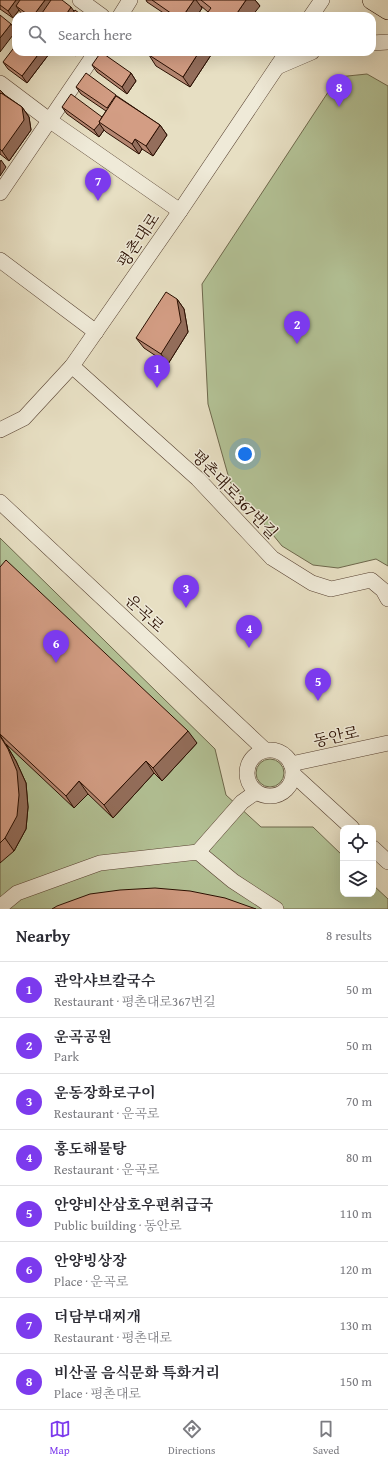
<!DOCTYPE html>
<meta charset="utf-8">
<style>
:root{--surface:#fff;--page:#f7f7f7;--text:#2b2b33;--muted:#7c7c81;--line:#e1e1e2;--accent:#7c3aed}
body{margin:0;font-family:"Gentium Book Plus","Noto Serif KR",serif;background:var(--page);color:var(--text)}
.controls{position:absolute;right:12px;bottom:12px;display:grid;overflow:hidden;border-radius:8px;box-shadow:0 4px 16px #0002}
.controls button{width:36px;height:36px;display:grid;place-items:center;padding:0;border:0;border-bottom:1px solid var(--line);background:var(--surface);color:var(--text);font:20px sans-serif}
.you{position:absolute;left:245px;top:454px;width:14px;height:14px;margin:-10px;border:3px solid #fff;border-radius:50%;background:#1a73e8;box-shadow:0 0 0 6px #1a73e833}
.badge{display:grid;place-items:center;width:26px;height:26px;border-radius:50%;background:var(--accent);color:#fff;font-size:13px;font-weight:700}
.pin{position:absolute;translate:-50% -33px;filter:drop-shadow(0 1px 2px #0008)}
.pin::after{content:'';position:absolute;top:21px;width:14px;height:12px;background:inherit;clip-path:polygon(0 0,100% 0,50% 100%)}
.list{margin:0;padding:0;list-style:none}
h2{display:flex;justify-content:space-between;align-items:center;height:52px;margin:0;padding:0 16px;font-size:17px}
h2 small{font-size:13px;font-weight:400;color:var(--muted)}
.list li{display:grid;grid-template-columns:26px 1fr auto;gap:12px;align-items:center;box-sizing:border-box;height:56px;padding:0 16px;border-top:1px solid var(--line)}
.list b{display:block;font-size:15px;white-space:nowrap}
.list p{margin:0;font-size:13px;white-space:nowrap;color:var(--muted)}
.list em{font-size:13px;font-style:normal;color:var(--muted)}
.icon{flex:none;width:22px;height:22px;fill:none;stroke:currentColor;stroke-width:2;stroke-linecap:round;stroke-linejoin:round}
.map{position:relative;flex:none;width:388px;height:909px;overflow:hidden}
.search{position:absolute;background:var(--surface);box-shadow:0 4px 16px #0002;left:12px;right:12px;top:12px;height:44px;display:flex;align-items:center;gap:10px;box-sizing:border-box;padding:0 14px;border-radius:12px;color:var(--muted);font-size:15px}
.sheet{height:500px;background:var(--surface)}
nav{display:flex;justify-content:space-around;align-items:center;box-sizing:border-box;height:56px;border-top:1px solid var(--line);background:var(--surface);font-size:11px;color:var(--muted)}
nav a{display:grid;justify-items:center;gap:2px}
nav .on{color:var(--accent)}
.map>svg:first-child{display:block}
.green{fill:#b3c296;stroke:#6e684c}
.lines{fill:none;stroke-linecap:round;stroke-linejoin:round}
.minor-casing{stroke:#584232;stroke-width:16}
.major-casing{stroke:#290e01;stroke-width:20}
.minor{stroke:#efead8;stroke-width:15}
.major{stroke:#e7dfc3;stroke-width:19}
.wall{fill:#b58772;stroke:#290e01}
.shaded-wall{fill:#946e5c;stroke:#290e01}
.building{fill:#d39d84;stroke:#290e01}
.labels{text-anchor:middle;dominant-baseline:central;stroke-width:3;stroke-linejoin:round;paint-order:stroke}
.street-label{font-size:16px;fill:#290e01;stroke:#efead8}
</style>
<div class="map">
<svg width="388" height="909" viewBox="0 0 388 909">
<rect width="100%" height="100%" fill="#e7dfc3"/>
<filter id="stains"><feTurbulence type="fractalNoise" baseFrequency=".005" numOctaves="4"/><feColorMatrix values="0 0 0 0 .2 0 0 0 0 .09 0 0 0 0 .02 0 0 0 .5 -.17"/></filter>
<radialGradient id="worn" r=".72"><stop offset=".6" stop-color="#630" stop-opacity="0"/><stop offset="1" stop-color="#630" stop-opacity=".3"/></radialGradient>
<g class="green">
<polygon points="367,74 388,86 388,566 376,559 338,568 313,565 282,546 230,482 208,404 202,284 338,77"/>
<polygon points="0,538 215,749 226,795 261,827 313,827 343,856 343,894 373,894 373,885 388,899 388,909 0,909"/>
<circle cx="270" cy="773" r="14"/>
</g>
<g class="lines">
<g class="minor-casing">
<g id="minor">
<polyline points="80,0 102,16"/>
<polyline points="120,16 130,0"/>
<polyline points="311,16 322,0"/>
<polyline points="372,43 388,42"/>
<polyline points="277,67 312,52"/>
<polyline points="0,83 49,120 180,211"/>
<polyline points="0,193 96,52"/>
<polyline points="0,260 96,332"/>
<polyline points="72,366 198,479 272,558 312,583 331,589 371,580 383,590 388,599"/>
<polyline points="0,430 24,418 72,366 180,211 287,52"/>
<polyline points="0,502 265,750"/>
<circle cx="270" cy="773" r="23"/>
<polyline points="291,764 388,743"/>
<polyline points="293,774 352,828"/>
<polyline points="373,848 388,862"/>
<polyline points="198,852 242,802 256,792"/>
<polyline points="0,907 17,893 100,863 198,852 233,881 276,909"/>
</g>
</g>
<g class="major-casing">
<polyline id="major" points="372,0 388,10"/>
</g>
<use href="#minor" class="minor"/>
<use href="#major" class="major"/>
</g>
<g class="wall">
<polygon points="0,0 74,11 83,16 25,16 21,13 19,10 13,18 0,9"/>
<polygon points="146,0 255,0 260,6 208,12 201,6 202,8 197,16 168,16 147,2"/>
<polygon points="71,52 80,52 76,56"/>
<polygon points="213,52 190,87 156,66 149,55"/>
<polygon points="49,54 27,83 8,69 3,62"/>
<polygon points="92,65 131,73 136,81 127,94 97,72"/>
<polygon points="76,87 117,96 160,125 167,135 153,156 142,149 139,154 106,132 104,130 99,137 67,114 62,107 102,117 106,111 81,94"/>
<polygon points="0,90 5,95 22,107 29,117 31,130 9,161 0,154"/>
<polygon points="177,299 184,309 188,332 168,364 144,348 136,338"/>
<polygon points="0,567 197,743 162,781 154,773 113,818 88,794 74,808 6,744 16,761 26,783 28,807 26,829 14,851 0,863"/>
</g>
<g class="shaded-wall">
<polygon points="16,0 22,0 16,6 19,10 13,18 8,11"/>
<polygon points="45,0 55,0 43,16 33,16"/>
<polygon points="194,0 196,0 202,8 197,16 183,16"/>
<polygon points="246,0 255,0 260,6 252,16 235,16"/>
<polygon points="71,7 76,14 75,16 65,16"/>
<polygon points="11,24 16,31 0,52 0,38"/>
<polygon points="40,52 47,52 49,54 27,83 22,76"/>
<polygon points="73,52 80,52 76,56"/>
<polygon points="199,52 213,52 190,87 183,77"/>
<polygon points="131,73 136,81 127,94 122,87"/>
<polygon points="22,107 29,117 31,130 9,161 2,151"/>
<polygon points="99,123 104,130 99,137 94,130"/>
<polygon points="160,125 167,135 153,156 146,146"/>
<polygon points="135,139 142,149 139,154 132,144"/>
<polygon points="1,160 6,167 0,176 0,162"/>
<polygon points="177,299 184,309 188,332 168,364 161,354"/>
<polygon points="188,731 197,743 162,781 153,768"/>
<polygon points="0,735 16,761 26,783 28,807 26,829 14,851 5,838"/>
<polygon points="146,761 154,773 113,818 104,805"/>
<polygon points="79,781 88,794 74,808 66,796"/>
</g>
<g class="building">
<polygon points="0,0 16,0 8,11 0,5"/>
<polygon points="20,0 45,0 33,16 30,16 16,6"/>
<polygon points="51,0 62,0 71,7 65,16 40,16"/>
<polygon points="152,0 194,0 183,16 175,16"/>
<polygon points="201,0 246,0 235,16 205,16 211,8"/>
<polygon points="75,10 83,16 71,16"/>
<polygon points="0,15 11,24 0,38"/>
<polygon points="16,45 16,52 40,52 22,76 3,62"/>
<polygon points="101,52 131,73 122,87 92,65"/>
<polygon points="151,52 199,52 183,77 149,55"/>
<polygon points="86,73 116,95 107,108 76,87"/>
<polygon points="0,90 3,93 3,94 1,93 0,94"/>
<polygon points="1,93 22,107 24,120 2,151 0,149 0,94"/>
<polygon points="71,94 102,117 99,122 100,123 94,130 62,107"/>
<polygon points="116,96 160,125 146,146 135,139 132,144 99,122"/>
<polygon points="166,292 177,299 181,322 161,354 136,338"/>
<polygon points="6,560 188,731 153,768 146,761 104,805 79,781 66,796 0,734 0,567"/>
<polygon points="0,736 8,749 17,771 19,795 17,816 5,838 0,843"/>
<polygon points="155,888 190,891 225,898 256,909 52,909 57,906 90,894 120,890"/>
</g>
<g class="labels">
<g class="street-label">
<text transform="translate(138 240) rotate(-56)">평촌대로</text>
<text transform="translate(235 494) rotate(46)">평촌대로367번길</text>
<text transform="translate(145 613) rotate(43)">운곡로</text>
<text transform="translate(336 736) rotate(-12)">동안로</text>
</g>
</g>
<rect width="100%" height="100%" filter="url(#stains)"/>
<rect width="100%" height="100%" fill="url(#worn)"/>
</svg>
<div class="controls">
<button><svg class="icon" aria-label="locate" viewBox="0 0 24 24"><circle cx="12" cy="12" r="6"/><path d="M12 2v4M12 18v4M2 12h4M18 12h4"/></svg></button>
<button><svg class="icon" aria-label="layers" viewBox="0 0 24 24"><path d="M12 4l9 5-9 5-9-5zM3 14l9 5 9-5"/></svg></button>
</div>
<div class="you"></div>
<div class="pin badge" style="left:157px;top:388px">1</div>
<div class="pin badge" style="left:297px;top:344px">2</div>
<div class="pin badge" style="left:186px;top:608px">3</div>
<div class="pin badge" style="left:249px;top:648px">4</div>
<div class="pin badge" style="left:318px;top:701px">5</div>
<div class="pin badge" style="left:56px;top:663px">6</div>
<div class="pin badge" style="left:98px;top:201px">7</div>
<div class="pin badge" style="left:339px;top:107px">8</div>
<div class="search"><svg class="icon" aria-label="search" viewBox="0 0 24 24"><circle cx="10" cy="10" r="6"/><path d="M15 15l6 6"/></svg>Search here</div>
</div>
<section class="sheet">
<h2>Nearby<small>8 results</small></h2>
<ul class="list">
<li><span class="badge">1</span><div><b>관악샤브칼국수</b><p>Restaurant · 평촌대로367번길</p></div><em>50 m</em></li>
<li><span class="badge">2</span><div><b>운곡공원</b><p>Park</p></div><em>50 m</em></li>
<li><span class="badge">3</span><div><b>운동장화로구이</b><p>Restaurant · 운곡로</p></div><em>70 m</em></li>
<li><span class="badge">4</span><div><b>홍도해물탕</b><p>Restaurant · 운곡로</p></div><em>80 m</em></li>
<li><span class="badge">5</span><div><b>안양비산삼호우편취급국</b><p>Public building · 동안로</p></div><em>110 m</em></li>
<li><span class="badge">6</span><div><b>안양빙상장</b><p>Place · 운곡로</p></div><em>120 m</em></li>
<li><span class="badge">7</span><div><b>더담부대찌개</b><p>Restaurant · 평촌대로</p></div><em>130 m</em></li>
<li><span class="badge">8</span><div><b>비산골 음식문화 특화거리</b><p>Place · 평촌대로</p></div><em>150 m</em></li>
</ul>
</section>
<nav>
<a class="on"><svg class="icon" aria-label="map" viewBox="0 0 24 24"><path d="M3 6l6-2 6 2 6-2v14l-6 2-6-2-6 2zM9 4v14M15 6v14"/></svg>Map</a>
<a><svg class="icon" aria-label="directions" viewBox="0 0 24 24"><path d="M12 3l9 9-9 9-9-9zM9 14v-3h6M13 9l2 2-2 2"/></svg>Directions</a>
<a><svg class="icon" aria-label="saved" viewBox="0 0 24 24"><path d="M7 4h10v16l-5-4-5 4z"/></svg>Saved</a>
</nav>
